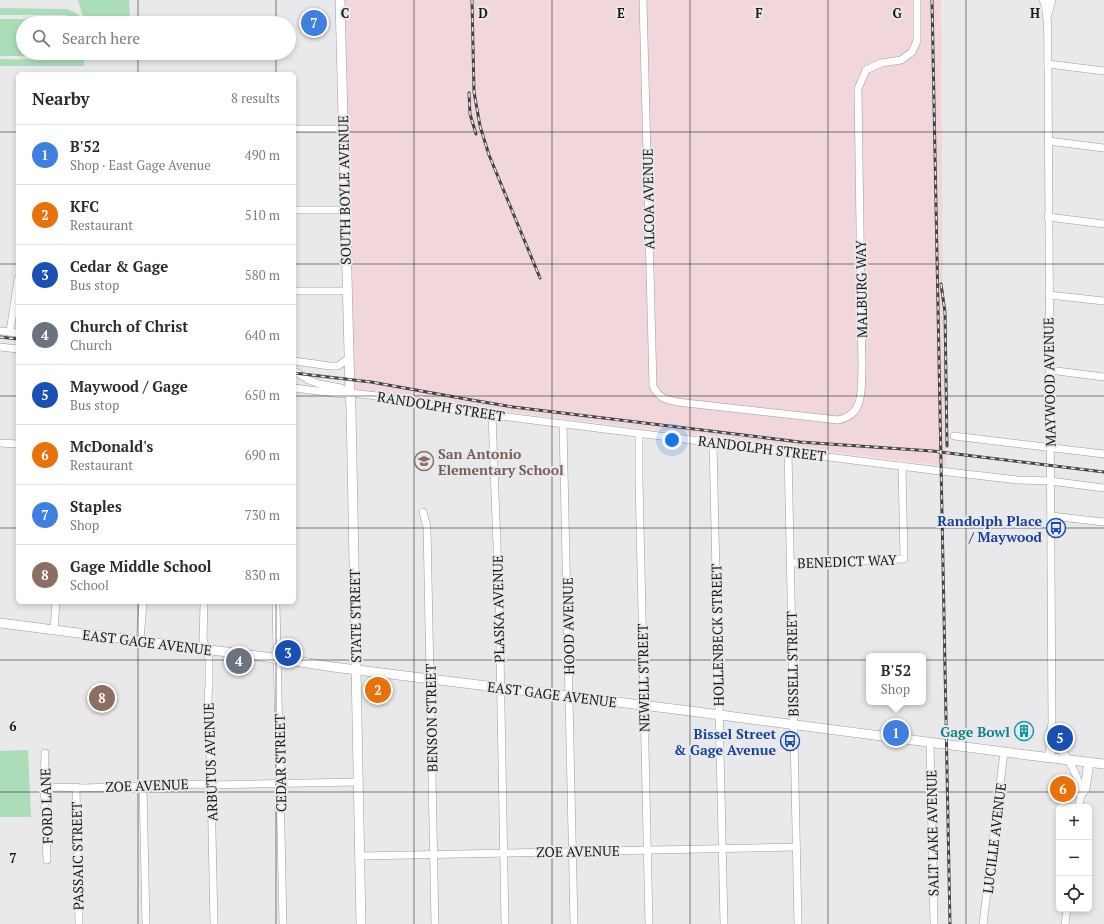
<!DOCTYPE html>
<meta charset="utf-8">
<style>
:root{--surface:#fff;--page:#f7f7f7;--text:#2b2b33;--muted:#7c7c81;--line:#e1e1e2;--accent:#111827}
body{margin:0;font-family:"PT Serif",serif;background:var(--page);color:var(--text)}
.controls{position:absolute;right:12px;bottom:12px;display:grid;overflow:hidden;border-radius:6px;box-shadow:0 2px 6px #0003}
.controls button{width:36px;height:36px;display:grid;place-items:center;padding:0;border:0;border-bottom:1px solid var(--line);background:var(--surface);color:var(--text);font:20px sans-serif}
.you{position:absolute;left:672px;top:440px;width:14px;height:14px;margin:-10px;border:3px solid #fff;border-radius:50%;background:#1a73e8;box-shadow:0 0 0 6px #1a73e833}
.badge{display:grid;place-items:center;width:26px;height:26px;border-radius:50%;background:var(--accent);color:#fff;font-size:13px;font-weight:700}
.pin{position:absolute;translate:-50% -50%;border:2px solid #fff;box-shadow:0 1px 4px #0006}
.popup{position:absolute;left:866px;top:653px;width:60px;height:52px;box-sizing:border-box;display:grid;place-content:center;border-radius:6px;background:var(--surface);filter:drop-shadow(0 1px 3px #0005);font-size:13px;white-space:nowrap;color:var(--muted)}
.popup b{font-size:15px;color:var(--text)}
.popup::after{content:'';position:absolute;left:50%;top:100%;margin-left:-8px;border:8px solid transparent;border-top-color:var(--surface)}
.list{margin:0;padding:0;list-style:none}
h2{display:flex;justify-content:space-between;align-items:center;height:52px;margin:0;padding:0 16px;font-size:17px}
h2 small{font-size:13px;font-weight:400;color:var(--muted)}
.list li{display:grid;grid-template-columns:26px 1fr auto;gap:12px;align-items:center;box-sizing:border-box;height:60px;padding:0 16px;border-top:1px solid var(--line)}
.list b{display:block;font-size:15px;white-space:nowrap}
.list p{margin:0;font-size:13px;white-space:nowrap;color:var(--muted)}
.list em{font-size:13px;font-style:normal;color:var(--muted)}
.icon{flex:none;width:22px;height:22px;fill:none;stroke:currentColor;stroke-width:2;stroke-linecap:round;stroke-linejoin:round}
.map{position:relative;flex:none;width:1104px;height:924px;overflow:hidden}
.search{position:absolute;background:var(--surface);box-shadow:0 2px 6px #0003;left:16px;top:16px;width:280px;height:44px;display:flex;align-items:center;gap:10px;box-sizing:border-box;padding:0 14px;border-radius:22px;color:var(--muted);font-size:15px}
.panel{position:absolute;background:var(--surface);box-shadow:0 2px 6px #0003;left:16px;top:72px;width:280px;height:532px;border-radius:6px}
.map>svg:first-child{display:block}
.industrial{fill:#f2d7da}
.green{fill:#abddb9}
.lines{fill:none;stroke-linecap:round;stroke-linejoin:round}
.minor-casing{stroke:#9c9c9f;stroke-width:8}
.major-casing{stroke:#9c9c9f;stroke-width:10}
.minor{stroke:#fff;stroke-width:7}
.major{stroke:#fff;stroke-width:9}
.rail-casing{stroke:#444446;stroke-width:3}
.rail{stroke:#e9e8eb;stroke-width:1.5;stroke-dasharray:4.5;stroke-linecap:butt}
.grid{fill:none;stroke:#19191a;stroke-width:1;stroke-opacity:0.55}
.labels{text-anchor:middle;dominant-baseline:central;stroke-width:4;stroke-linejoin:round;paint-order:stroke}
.street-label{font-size:14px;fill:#19191a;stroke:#e9e8eb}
.education-label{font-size:14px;font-weight:bold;fill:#785e54;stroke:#e9e8eb;text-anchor:start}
.transit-label{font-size:14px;font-weight:bold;fill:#164399;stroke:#e9e8eb;text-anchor:end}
.culture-label{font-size:14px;font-weight:bold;fill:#0d838f;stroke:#e9e8eb;text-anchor:end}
.grid-label{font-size:13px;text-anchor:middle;font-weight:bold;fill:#19191a;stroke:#e9e8eb;stroke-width:4;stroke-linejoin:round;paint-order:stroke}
</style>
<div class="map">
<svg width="1104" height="924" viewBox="0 0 1104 924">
<rect width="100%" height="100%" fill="#e9e8eb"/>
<polygon class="industrial" points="341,0 941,0 943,308 946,466 454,405 454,401 348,388"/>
<g class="green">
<path d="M78 0H129L130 23C119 23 92 26 85 18 81 14 80 6 78 0Z"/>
<path d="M0 8 66 9C75 11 81 16 86 23H78L73 18 65 15H0Z"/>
<polygon points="0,19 63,19 63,23 23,23 23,53 63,53 63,56 0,56"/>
<polygon points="77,53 85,53 80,59 84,60 84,66 0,66 0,59 61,60 69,58"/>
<polygon points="28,750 31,817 0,817 0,751"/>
</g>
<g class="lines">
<g class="minor-casing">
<g id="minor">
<path d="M643 0 653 386C659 398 664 399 677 402L838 420C865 415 861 389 862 367L858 89 866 70 881 63 901 60 912 52 917 41V0"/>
<path d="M1043 0C1050 13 1047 48 1048 64L1052 727 1053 737 1055 741C1065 755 1077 771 1080 788 1081 794 1080 801 1079 807"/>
<polyline points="1048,64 1104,71"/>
<polyline points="294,129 343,129"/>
<polyline points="1048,141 1104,148"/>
<polyline points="294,210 346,210"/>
<polyline points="1048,217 1104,224"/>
<polyline points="294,291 346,291"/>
<polyline points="1049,295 1104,301"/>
<polyline points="0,331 18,333"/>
<polyline points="10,332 18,279"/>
<polyline points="0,347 18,349"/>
<polyline points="294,361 330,366 338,366 349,358"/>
<polyline points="1049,370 1104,377"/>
<polyline points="294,371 309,380 319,384 341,388 349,393"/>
<polyline points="294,388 326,392 341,394 350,393 396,398 444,409 940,471 1018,480 1050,481 1104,488"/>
<polyline points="492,415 499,598 505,924"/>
<polyline points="563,424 574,924"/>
<polyline points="639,433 639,480 649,924"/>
<polyline points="954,436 1104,454"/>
<polyline points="713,442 724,924"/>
<polyline points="0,443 18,444"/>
<polyline points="788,452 798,924"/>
<polyline points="423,512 427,527 435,924"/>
<polyline points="1051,516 1104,522"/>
<polyline points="790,563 904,559 902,466"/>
<polyline points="204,602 203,639 209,659 209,687 208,696 211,785 214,924"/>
<polyline points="276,602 283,924"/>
<polyline points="54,630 56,602"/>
<polyline points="140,641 143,602"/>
<polyline points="930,742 934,924"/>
<polyline points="45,753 44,785 47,860"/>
<polyline points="143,786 146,924"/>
<polyline points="76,787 79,924"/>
<polyline points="44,790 50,789 56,787 83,788 203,784 211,785 358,782"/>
<polyline points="359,856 796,847"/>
<polyline points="983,924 1004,752"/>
<polyline points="1065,924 1067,909"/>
</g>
</g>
<g class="major-casing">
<g id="major">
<polyline points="340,0 350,393 351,408 361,924"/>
<polyline points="1047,14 1051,0"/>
<polyline points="0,623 282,659 333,667 682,710 1027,755 1104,764"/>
<polyline points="1050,758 1052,727"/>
<polyline points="1081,794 1085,789 1089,762"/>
</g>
</g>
<use href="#minor" class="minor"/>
<use href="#major" class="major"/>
<g class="rail-casing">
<g id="rail">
<polyline points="472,0 474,92 480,126 489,155 540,278"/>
<polyline points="932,0 950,924"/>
<polyline points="469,93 470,114 476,134"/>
<polyline points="941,284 945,312 947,446"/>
<polyline points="0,337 18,339"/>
<polyline points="294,373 371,382 466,399 513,407 800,442 932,451 1104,472"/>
</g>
</g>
<use href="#rail" class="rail"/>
</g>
<path class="grid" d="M138 0V23M276 0V23M414 0V924M552 0V924M690 0V924M828 0V924M966 0V924M138 53V74M276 53V74M0 132H18M294 132H1104M0 264H18M294 264H1104M0 396H18M294 396H1104M0 528H18M294 528H1104M138 602V924M276 602V924M0 660H1104M0 792H1104"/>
<defs>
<g id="school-ring" transform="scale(1)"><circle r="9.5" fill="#e9e8eb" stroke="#8d6e63" stroke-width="1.5"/><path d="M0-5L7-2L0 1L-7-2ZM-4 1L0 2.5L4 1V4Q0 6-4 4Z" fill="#8d6e63"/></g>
<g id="bus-ring" transform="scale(1)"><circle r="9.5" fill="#e9e8eb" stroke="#1a4fb4" stroke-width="1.5"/><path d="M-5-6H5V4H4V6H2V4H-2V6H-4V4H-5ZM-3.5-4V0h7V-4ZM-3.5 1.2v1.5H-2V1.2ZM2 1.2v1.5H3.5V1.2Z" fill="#1a4fb4"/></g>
<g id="building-ring" transform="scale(1)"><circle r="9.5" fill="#e9e8eb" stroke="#0f9aa8" stroke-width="1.5"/><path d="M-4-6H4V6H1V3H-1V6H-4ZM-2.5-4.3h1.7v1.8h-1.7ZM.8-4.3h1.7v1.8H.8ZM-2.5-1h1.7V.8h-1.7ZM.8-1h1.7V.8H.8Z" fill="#0f9aa8"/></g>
</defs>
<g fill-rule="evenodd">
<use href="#school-ring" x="424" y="461"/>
<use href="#bus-ring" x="1056" y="528"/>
<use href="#building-ring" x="1024" y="731"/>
<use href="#bus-ring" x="790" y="741"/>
</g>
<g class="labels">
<g class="street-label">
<text transform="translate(344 190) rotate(-91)">SOUTH BOYLE AVENUE</text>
<text transform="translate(648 199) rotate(-91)">ALCOA AVENUE</text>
<text transform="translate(861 289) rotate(-91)">MALBURG WAY</text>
<text transform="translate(1049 382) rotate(-91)">MAYWOOD AVENUE</text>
<text transform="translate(441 406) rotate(9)">RANDOLPH STREET</text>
<text transform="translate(762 448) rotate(7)">RANDOLPH STREET</text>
<text transform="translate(847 561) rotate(-2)">BENEDICT WAY</text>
<text transform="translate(498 609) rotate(-91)">PLASKA AVENUE</text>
<text transform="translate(355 616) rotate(-91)">STATE STREET</text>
<text transform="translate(568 626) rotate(-91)">HOOD AVENUE</text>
<text transform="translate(717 635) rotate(-91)">HOLLENBECK STREET</text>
<text transform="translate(147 642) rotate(7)">EAST GAGE AVENUE</text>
<text transform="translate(792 664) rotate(-91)">BISSELL STREET</text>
<text transform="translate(643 678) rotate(-91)">NEWELL STREET</text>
<text transform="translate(552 694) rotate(7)">EAST GAGE AVENUE</text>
<text transform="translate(431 718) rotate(-91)">BENSON STREET</text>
<text transform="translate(210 762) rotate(-92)">ARBUTUS AVENUE</text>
<text transform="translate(280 763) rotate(-91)">CEDAR STREET</text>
<text transform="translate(147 785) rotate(-2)">ZOE AVENUE</text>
<text transform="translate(46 806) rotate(-92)">FORD LANE</text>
<text transform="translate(932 833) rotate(-91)">SALT LAKE AVENUE</text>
<text transform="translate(994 838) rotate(-83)">LUCILLE AVENUE</text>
<text transform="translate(578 851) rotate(-1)">ZOE AVENUE</text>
<text transform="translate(77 856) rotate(-91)">PASSAIC STREET</text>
</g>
<g class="education-label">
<text x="438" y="453">San Antonio<tspan x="438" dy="16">Elementary School</tspan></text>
</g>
<g class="transit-label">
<text x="1042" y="520">Randolph Place<tspan x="1042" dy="16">/ Maywood</tspan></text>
<text x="776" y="733">Bissel Street<tspan x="776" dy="16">&amp; Gage Avenue</tspan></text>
</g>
<g class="culture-label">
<text x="1010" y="731">Gage Bowl</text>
</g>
</g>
<g class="grid-label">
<text x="345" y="18">C</text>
<text x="483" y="18">D</text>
<text x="621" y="18">E</text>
<text x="759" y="18">F</text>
<text x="897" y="18">G</text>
<text x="1035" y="18">H</text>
<text x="13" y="731">6</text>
<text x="13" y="863">7</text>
</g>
</svg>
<div class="controls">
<button>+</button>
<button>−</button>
<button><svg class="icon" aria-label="locate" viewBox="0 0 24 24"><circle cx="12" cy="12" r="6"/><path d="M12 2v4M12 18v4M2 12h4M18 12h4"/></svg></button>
</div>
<div class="you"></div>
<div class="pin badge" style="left:896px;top:733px;background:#3f7fe0">1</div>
<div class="popup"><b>B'52</b>Shop</div>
<div class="pin badge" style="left:378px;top:690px;background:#e8710a">2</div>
<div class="pin badge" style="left:288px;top:653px;background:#1a4fb4">3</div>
<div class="pin badge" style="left:239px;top:661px;background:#6b7280">4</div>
<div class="pin badge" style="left:1060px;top:738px;background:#1a4fb4">5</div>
<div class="pin badge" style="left:1063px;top:789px;background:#e8710a">6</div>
<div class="pin badge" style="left:314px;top:23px;background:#3f7fe0">7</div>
<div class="pin badge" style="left:102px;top:698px;background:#8d6e63">8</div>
<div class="search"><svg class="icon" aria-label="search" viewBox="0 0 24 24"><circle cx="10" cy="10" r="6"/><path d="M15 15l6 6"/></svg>Search here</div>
<section class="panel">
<h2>Nearby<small>8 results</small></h2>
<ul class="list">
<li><span class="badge" style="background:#3f7fe0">1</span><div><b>B'52</b><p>Shop · East Gage Avenue</p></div><em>490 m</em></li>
<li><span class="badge" style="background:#e8710a">2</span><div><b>KFC</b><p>Restaurant</p></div><em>510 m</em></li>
<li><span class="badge" style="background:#1a4fb4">3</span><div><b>Cedar &amp; Gage</b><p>Bus stop</p></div><em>580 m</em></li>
<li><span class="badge" style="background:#6b7280">4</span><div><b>Church of Christ</b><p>Church</p></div><em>640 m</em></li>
<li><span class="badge" style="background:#1a4fb4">5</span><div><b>Maywood / Gage</b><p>Bus stop</p></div><em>650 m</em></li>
<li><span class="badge" style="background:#e8710a">6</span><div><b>McDonald's</b><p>Restaurant</p></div><em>690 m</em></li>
<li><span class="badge" style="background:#3f7fe0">7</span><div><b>Staples</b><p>Shop</p></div><em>730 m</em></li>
<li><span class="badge" style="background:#8d6e63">8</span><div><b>Gage Middle School</b><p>School</p></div><em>830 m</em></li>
</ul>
</section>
</div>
